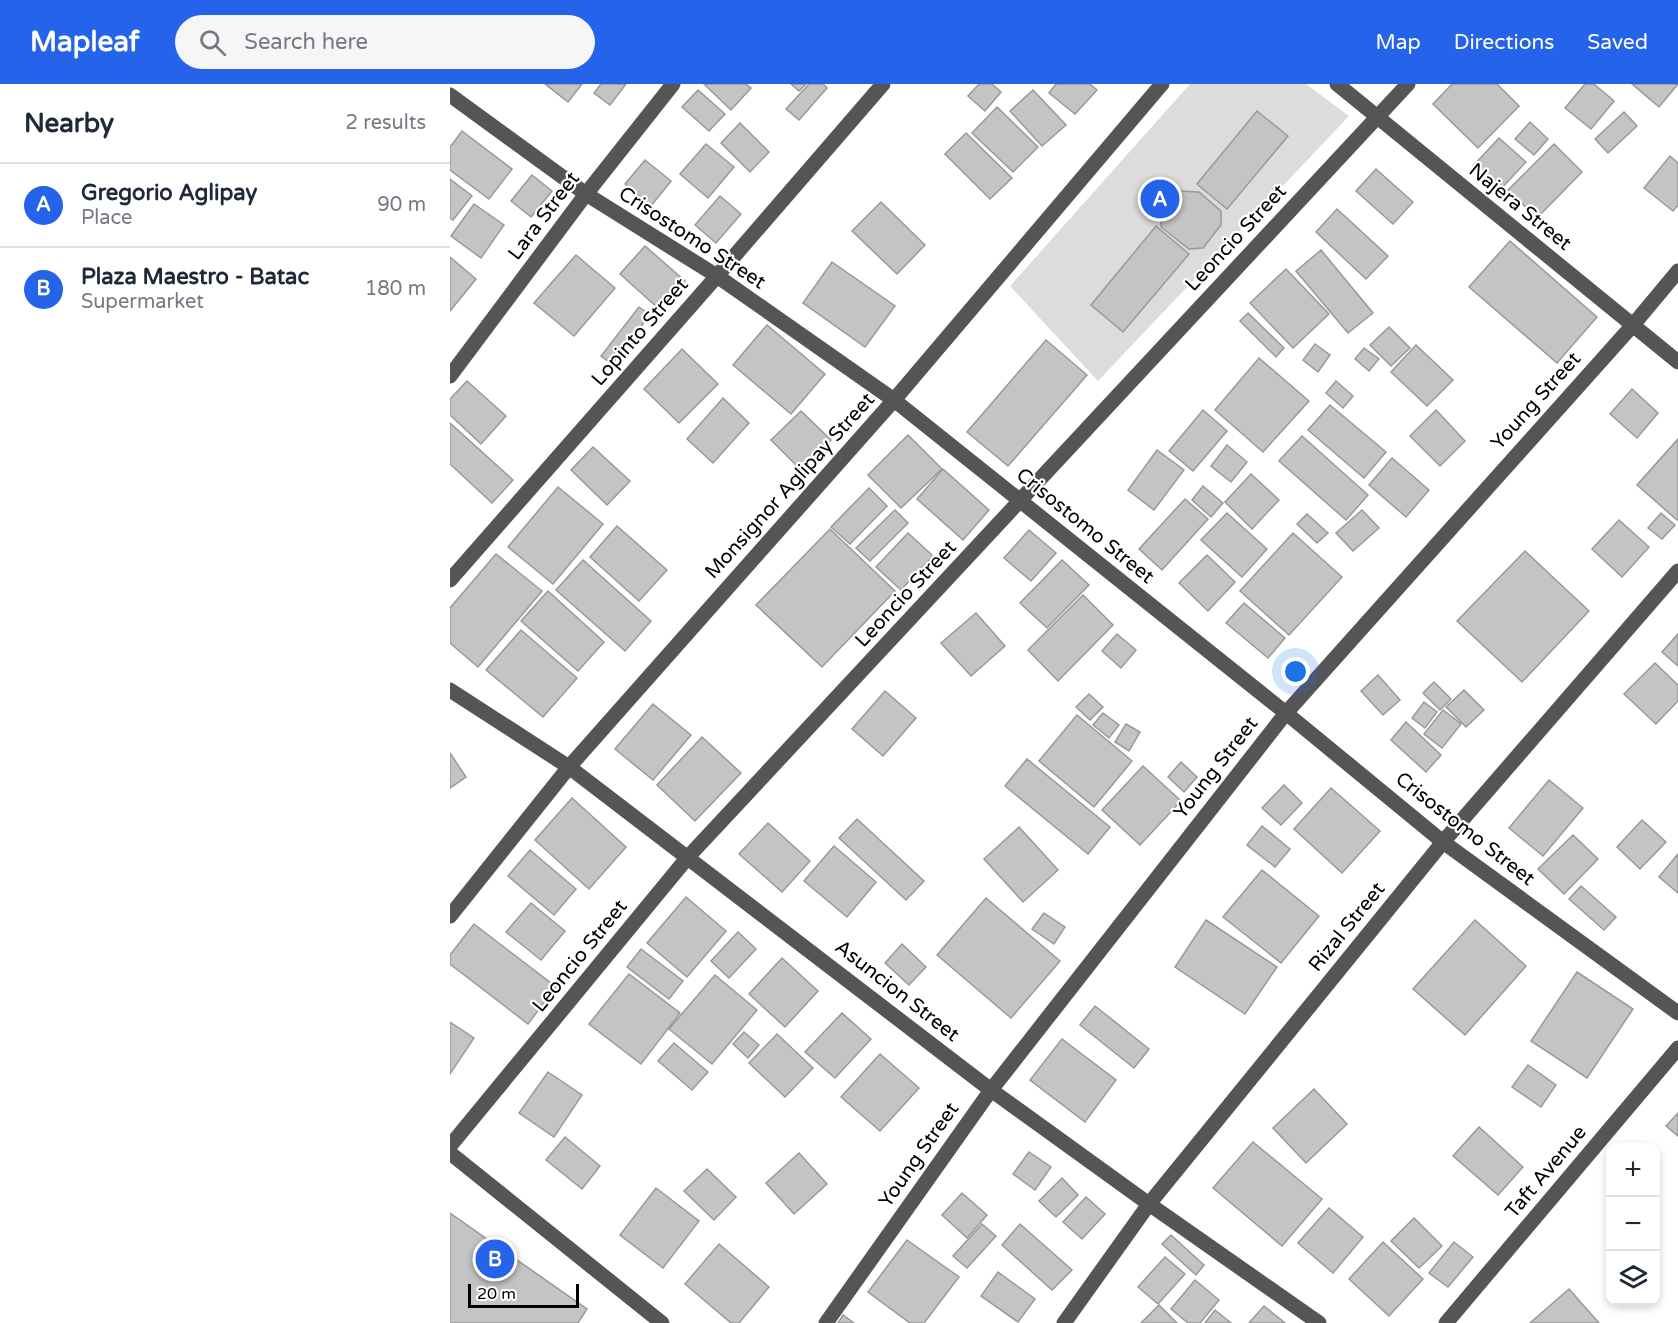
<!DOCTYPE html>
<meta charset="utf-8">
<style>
:root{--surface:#fff;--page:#f6f6f7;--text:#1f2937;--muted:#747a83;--line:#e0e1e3;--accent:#2563eb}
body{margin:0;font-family:"Varela Round",sans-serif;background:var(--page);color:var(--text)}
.controls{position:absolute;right:18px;bottom:18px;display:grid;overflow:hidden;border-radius:12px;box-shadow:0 3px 9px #0003}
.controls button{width:54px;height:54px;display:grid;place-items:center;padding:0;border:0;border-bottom:2px solid var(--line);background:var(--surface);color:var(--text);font:30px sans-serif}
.scale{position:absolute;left:18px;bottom:15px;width:111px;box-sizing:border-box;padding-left:6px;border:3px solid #000;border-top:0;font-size:16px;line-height:21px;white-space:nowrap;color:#000;-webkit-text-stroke:4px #fff;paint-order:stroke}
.you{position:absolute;left:846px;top:588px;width:21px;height:21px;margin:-15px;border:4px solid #fff;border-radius:50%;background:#1a73e8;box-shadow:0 0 0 9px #1a73e833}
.badge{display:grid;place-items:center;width:39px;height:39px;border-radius:50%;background:var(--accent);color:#fff;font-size:20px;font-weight:700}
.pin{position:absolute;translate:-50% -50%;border:3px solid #fff;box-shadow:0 2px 6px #0006}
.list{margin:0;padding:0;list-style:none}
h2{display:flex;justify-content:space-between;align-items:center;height:78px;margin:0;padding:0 24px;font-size:26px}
h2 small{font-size:20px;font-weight:400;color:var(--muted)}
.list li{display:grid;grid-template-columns:39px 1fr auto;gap:18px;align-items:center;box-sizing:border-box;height:84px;padding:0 24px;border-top:2px solid var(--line)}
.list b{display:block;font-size:22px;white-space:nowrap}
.list p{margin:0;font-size:20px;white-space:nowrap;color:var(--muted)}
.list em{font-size:20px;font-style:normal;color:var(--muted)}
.icon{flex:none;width:33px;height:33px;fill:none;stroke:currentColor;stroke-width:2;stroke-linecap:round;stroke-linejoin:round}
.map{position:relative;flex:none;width:1228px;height:1239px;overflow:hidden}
header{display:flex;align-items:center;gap:36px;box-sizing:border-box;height:84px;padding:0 30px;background:var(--accent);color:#fff}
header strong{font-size:28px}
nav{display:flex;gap:33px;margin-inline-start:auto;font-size:21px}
.search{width:420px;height:54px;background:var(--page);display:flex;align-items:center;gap:15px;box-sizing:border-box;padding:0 21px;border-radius:33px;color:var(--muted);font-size:22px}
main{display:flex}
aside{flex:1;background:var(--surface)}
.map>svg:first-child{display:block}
.green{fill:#dcdcdc}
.building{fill:#c4c4c4;stroke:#999;stroke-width:1.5}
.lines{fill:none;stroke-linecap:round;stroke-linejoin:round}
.minor{stroke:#555;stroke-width:15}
.labels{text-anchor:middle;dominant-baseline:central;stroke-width:4.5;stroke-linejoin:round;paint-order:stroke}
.street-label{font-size:20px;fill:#000;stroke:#fff}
</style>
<header>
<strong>Mapleaf</strong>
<div class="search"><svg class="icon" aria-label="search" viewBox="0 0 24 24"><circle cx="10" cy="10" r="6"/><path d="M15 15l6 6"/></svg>Search here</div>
<nav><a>Map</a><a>Directions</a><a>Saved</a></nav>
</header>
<main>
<aside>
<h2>Nearby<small>2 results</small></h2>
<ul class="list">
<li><span class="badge">A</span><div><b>Gregorio Aglipay</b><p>Place</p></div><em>90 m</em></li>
<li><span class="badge">B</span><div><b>Plaza Maestro - Batac</b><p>Supermarket</p></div><em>180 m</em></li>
</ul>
</aside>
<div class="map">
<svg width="1228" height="1239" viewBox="0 0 1228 1239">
<rect width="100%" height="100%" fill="#fff"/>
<polygon class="green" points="740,0 856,0 899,32 648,297 560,202"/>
<g class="building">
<polygon points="95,0 132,0 118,18"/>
<polygon points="151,0 176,0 160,21 144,9"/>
<polygon points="254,0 296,0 301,4 281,26"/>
<polygon points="341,0 356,0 349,7"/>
<polygon points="359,0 373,0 377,4 349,36 336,25"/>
<polygon points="529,0 542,0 551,8 535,27 518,12"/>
<polygon points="606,0 640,0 647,6 625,30 599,9"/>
<polygon points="1002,0 1047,0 1069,22 1028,64 983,20"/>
<polygon points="1135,0 1144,0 1164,17 1141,45 1115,24"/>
<polygon points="1182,0 1228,0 1209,23"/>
<polygon points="248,6 275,30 259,47 232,23"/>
<polygon points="583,6 616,41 592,62 560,27"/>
<polygon points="547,23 588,63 563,88 522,49"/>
<polygon points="807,27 838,52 777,125 747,100"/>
<polygon points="1174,28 1187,42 1158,69 1145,55"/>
<polygon points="1080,38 1098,55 1084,71 1065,55"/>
<polygon points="290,39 319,68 300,88 271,59"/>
<polygon points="12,47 62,85 39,115 0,86 0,63"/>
<polygon points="516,49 562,94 540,115 495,70"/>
<polygon points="1049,54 1076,78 1050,106 1023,82"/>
<polygon points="256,60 284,83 258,114 230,90"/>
<polygon points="1104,60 1132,88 1087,134 1058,106"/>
<polygon points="1220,72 1228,79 1228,121 1223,127 1194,104"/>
<polygon points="195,76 221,97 201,122 175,100"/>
<polygon points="926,85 963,118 943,140 906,107"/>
<polygon points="82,91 102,107 81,133 61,117"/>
<polygon points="0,95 22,112 3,136 0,134"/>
<polygon points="729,107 749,108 771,127 771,141 753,164 739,165 711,143 711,130"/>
<polygon points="270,112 291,130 266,159 245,141"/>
<polygon points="431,118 475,161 447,190 402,147"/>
<polygon points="24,120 54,141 31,174 1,152"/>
<polygon points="887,125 938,172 916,195 866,148"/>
<polygon points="706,142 739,170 673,248 641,221"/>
<polygon points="1060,157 1147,233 1107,279 1019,203"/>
<polygon points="195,162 235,197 209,225 170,190"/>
<polygon points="871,166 923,229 898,249 846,187"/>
<polygon points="126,171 165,204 124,252 84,219"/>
<polygon points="0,173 26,195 0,227"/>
<polygon points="382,178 445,222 415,263 353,219"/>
<polygon points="836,185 879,230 843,264 800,219"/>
<polygon points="189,223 200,231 162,280 151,272"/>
<polygon points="798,229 834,264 826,273 790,237"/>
<polygon points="317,241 375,290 341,330 283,281"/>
<polygon points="939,243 960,264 941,282 920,261"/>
<polygon points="596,256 637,291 558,382 517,348"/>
<polygon points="865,260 880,271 868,288 853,276"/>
<polygon points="966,261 1003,296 977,322 941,288"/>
<polygon points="914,264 929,275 919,287 905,275"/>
<polygon points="232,265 268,300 229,339 194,305"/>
<polygon points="809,274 859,317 813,368 765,326"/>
<polygon points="17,297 56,332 31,360 0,331 0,315"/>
<polygon points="886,297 903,312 893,324 876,309"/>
<polygon points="1182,305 1208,329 1187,354 1160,330"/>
<polygon points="273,314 299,339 263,379 237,355"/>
<polygon points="880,321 936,368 914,394 858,346"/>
<polygon points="753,326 777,347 743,387 719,367"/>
<polygon points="986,326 1015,357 990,382 960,352"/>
<polygon points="351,327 381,356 351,386 321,356"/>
<polygon points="0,339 63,396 42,419 0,380"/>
<polygon points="458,351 492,385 451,424 418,391"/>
<polygon points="852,352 918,411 896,436 829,377"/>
<polygon points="1228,355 1228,434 1227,436 1187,401"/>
<polygon points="777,361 797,378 781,398 761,382"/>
<polygon points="143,363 180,397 157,421 121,386"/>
<polygon points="707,366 734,386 704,426 678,406"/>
<polygon points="942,374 979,406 956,433 919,401"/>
<polygon points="493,385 539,426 513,456 467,415"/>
<polygon points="801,390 829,416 802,445 775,418"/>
<polygon points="753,402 773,419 761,433 742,416"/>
<polygon points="108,403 153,440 103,500 58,463"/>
<polygon points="419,404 437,422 400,460 381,443"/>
<polygon points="735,415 758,435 712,486 689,465"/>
<polygon points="445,426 458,439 420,477 406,464"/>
<polygon points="912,426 929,444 903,467 886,449"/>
<polygon points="777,429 817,465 792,493 751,456"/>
<polygon points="1211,429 1225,441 1212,455 1198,444"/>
<polygon points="857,430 878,449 867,459 847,440"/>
<polygon points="1169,436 1199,463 1172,493 1142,465"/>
<polygon points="167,442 217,486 189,517 140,473"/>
<polygon points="380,445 445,507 372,583 306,521"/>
<polygon points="579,446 606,469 581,497 554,474"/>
<polygon points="458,449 483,472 451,506 426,483"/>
<polygon points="843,449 892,493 839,551 790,507"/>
<polygon points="1075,467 1139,527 1072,598 1007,537"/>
<polygon points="46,470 92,507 28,583 0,559 0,524"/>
<polygon points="757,471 785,498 758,527 729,499"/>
<polygon points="133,476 201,537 175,567 106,506"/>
<polygon points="612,476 639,501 597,544 570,519"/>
<polygon points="98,507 154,558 128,587 71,537"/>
<polygon points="633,511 663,541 608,597 578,566"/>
<polygon points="794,519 835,554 818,574 776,539"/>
<polygon points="526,529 555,562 521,592 491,559"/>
<polygon points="71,546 127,594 93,633 36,586"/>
<polygon points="667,550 686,566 671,584 652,567"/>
<polygon points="1228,550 1228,582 1212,568"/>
<polygon points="1205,579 1228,601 1228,617 1206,640 1174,610"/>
<polygon points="928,591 950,616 933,631 911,607"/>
<polygon points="984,598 1001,615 990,626 973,609"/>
<polygon points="1014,606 1034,626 1016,643 996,623"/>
<polygon points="435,607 466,634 433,672 402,645"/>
<polygon points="639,610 653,623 640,636 626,623"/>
<polygon points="974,618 987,628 975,644 962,634"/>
<polygon points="203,620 241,651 203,696 165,665"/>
<polygon points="993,626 1011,640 992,664 974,650"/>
<polygon points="653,629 669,641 659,654 643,641"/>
<polygon points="627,631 682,677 644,723 589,677"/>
<polygon points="956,638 991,671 976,688 941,656"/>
<polygon points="676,640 690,648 679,667 665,658"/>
<polygon points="252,653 291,689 245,737 207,701"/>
<polygon points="0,669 16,693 0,704"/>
<polygon points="577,675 660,743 638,770 555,702"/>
<polygon points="731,678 747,693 734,708 718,693"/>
<polygon points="693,682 731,717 690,761 652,726"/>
<polygon points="1099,696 1133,724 1093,772 1059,744"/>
<polygon points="834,701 852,719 831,741 812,724"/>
<polygon points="881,704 930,747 892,789 844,745"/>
<polygon points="122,714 176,763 139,805 85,756"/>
<polygon points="407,735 474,797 456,816 389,754"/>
<polygon points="1192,736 1216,758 1190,785 1167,763"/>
<polygon points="318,739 360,777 332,808 289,770"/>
<polygon points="812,742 840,765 825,783 797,761"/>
<polygon points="569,743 608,786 573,818 534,775"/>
<polygon points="1123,751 1148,775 1114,810 1088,785"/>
<polygon points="384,762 426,798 397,833 354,797"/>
<polygon points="80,766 126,805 104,831 58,792"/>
<polygon points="1228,770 1228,809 1209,793"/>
<polygon points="812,786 869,832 831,879 773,833"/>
<polygon points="1131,802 1166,833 1154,846 1119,815"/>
<polygon points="236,813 276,847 237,893 197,859"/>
<polygon points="536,814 610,877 561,934 487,871"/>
<polygon points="81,819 115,847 91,876 56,848"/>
<polygon points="594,829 615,843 604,860 582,845"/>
<polygon points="756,836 827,883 795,930 725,883"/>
<polygon points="1025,836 1076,882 1015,951 963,905"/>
<polygon points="24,840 106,903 78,940 0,880 0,871"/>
<polygon points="288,848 306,865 279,894 261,877"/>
<polygon points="452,860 476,883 459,901 435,879"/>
<polygon points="191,865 233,897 219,915 177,883"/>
<polygon points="332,874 368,907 335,943 299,910"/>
<polygon points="1127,888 1183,925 1137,994 1081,957"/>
<polygon points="179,890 230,929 191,980 139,940"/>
<polygon points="265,891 307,926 262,980 219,945"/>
<polygon points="645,922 699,965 684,984 630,941"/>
<polygon points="392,929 421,955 385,994 355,968"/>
<polygon points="0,938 24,954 0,990"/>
<polygon points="294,948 309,961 298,974 283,960"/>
<polygon points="327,950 363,984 335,1013 299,979"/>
<polygon points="612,955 666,996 635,1038 580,996"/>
<polygon points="224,959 258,988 242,1006 208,977"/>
<polygon points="430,970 469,1004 430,1047 391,1013"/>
<polygon points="1078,981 1106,1001 1091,1023 1062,1003"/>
<polygon points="98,988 132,1011 104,1053 69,1029"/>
<polygon points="864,1005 897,1040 856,1079 823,1044"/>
<polygon points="1228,1029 1228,1052 1216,1042"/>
<polygon points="1029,1043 1073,1083 1048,1111 1003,1072"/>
<polygon points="115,1053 150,1082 132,1105 96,1076"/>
<polygon points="803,1058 872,1115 832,1162 763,1104"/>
<polygon points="579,1068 601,1083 585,1106 563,1090"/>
<polygon points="349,1069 377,1100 344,1130 316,1099"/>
<polygon points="257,1085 286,1113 264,1136 234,1107"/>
<polygon points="612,1094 628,1111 606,1133 589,1117"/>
<polygon points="206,1104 249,1137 213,1184 170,1151"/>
<polygon points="512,1109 537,1131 517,1154 492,1131"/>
<polygon points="636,1113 655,1130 632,1155 613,1138"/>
<polygon points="879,1124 913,1153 883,1189 848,1159"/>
<polygon points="0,1129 137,1225 128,1239 0,1239"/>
<polygon points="964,1134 992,1162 969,1184 941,1157"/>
<polygon points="532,1140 546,1152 517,1184 503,1172"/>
<polygon points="570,1140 622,1186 602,1206 552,1161"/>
<polygon points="721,1151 754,1181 746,1191 712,1160"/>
<polygon points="457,1156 509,1193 474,1239 460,1239 418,1208"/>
<polygon points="933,1158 973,1195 939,1232 899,1195"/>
<polygon points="1004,1158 1023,1173 998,1203 979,1189"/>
<polygon points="269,1160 319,1203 289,1239 281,1239 235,1200"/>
<polygon points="715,1173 735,1190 708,1220 688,1203"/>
<polygon points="548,1188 585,1215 568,1238 531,1212"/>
<polygon points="745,1196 769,1216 750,1239 738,1239 721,1225"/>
<polygon points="1119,1205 1149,1239 1080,1239"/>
<polygon points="709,1221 727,1239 691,1239"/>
<polygon points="814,1222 835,1239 799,1239"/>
<polygon points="765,1226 781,1239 755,1239"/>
<polygon points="393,1231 404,1239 388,1239"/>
</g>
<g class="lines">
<g class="minor">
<polyline points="887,0 1228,278"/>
<polyline points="0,11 136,110 267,192 444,316 836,629 993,758 1228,929"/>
<polyline points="0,292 136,110 223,0"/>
<polyline points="0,496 267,192 433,0"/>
<polyline points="0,606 119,683 541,1006 699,1120 869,1239"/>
<polyline points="0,832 119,683 444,316 712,0"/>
<polyline points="0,1062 238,773 958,0"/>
<polyline points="0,1069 212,1239"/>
<polyline points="376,1239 541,1006 836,629 1183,241 1228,187"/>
<polyline points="614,1239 699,1120 993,758 1228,487"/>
<polyline points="996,1239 1228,964"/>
</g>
</g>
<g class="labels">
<g class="street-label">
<text transform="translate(1070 123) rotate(39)">Najera Street</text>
<text transform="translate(94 132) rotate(-53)">Lara Street</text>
<text transform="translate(242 154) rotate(33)">Crisostomo Street</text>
<text transform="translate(786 154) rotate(-47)">Leoncio Street</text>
<text transform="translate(190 248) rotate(-49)">Lopinto Street</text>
<text transform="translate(1086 317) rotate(-48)">Young Street</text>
<text transform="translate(340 402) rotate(-48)">Monsignor Aglipay Street</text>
<text transform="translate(635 442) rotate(39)">Crisostomo Street</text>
<text transform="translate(456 510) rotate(-47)">Leoncio Street</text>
<text transform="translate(766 684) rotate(-52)">Young Street</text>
<text transform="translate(1015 745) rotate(38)">Crisostomo Street</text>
<text transform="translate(897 843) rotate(-51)">Rizal Street</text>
<text transform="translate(130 872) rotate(-51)">Leoncio Street</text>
<text transform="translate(447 907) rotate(38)">Asuncion Street</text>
<text transform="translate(469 1071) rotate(-55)">Young Street</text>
<text transform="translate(1096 1088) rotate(-50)">Taft Avenue</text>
</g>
</g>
</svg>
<div class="controls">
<button>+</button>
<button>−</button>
<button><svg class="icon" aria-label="layers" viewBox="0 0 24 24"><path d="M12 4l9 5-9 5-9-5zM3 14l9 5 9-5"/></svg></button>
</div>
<div class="scale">20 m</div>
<div class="you"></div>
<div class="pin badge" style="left:710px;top:115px">A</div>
<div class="pin badge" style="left:45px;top:1175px">B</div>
</div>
</main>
